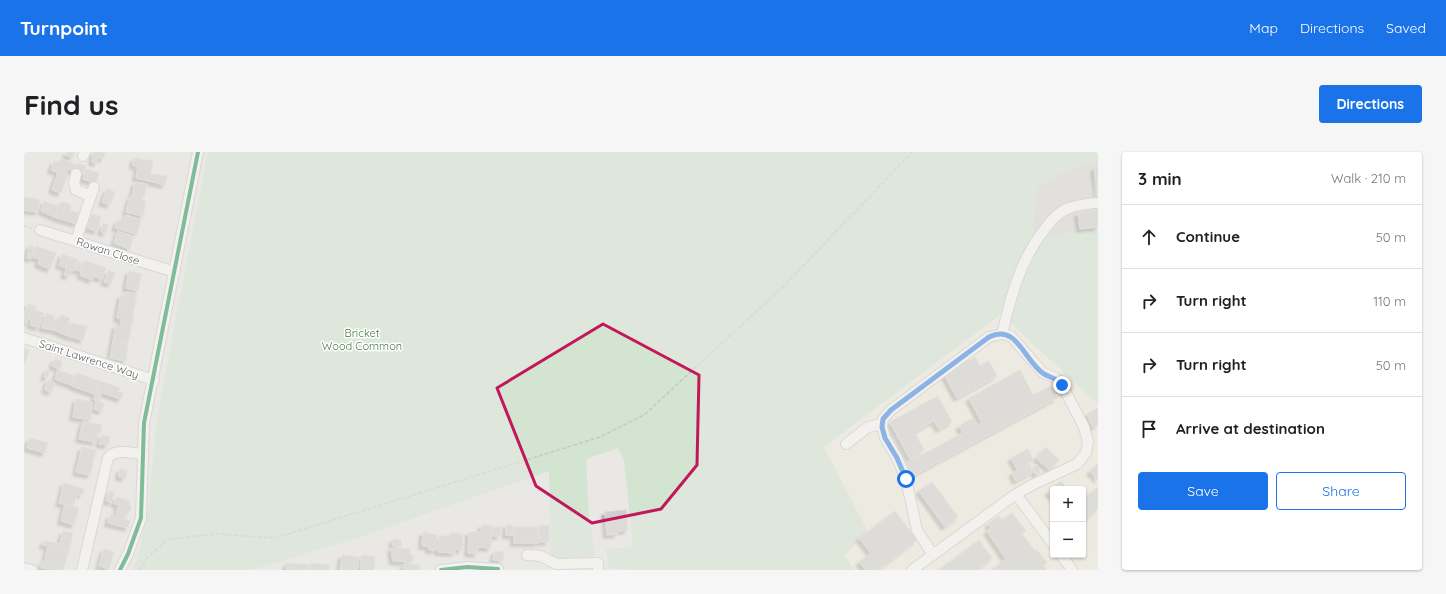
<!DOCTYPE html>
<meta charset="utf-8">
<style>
:root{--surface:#fff;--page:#f6f6f6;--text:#202124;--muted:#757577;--line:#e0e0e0;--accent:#1a73e8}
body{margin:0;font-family:Quicksand,sans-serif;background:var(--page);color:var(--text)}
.controls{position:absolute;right:12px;bottom:12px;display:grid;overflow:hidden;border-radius:4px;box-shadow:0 1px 3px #0004}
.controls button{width:36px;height:36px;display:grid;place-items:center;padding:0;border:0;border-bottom:1px solid var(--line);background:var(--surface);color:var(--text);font:20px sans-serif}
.stop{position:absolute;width:12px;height:12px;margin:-9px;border:3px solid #1a73e8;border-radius:50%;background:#fff}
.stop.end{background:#1a73e8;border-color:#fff;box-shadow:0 1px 4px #0008}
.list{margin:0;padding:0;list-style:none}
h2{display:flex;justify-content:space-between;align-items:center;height:52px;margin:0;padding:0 16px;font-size:17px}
h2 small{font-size:13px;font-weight:400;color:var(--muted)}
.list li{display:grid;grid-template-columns:26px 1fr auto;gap:12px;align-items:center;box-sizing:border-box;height:64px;padding:0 16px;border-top:1px solid var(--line)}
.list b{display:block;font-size:15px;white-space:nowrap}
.list em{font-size:13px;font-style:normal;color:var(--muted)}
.actions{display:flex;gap:8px;padding:12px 16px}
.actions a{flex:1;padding:9px 0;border:1px solid var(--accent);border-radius:4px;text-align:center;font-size:14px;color:var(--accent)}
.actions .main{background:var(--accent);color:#fff}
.icon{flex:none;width:22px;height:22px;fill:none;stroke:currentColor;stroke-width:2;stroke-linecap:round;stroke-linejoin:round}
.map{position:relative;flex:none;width:1074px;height:418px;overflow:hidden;border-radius:4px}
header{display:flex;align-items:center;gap:24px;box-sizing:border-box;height:56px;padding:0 20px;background:var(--accent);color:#fff}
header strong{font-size:19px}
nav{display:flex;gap:22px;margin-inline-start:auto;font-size:14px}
.intro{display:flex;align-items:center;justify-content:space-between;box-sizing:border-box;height:96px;padding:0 24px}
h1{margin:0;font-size:28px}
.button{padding:10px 18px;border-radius:4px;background:var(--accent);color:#fff;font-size:14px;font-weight:700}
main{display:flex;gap:24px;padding:0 24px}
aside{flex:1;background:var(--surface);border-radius:4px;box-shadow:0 1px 3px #0004}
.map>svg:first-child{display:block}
.commercial{fill:#f2edde;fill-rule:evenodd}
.industrial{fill:#d9d7d4}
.green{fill:#d3e4d1}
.building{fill:#d0cfcd;stroke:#d8d7d4;filter:url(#shadow)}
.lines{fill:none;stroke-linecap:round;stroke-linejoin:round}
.minor-casing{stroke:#c6c6c6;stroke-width:12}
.path{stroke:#c5c9c7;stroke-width:1.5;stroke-dasharray:4 2;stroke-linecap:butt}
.minor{stroke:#fcfcfb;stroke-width:10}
.cycleway-casing{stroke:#fff;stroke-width:6}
.cycleway{stroke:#00873e;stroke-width:4}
.route{stroke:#1a73e8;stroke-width:5}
.marked{fill:none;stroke:#c2185b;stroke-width:3;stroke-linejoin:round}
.labels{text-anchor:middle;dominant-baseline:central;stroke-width:3;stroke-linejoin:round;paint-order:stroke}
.street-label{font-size:11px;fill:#5a5d61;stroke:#fff}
.park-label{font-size:11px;fill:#3e7d40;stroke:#fff}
</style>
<header>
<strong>Turnpoint</strong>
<nav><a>Map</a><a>Directions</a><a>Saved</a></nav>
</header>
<div class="intro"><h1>Find us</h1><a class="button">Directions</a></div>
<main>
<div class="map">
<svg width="1074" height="418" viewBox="0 0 1074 418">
<defs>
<filter id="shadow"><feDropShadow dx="-3.5" dy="3.5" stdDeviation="1" flood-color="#0004"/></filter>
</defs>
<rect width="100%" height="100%" fill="#e9e8e4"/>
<path class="commercial" d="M978 162 1074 252V418H830L820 404 800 295ZM1029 337H1059V403H1029Z"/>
<polygon class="industrial" points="1074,11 1074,77 1010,86 1010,61 1013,37 1028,25 1057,14"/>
<path class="green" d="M184 0H1074V11C1050 15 1032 22 1013 37L1010 61V86L1074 77V252L977 162 800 295 843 378 820 404 830 418H608L585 416 582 397 609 395 600 308 594 296 562 307 565 365 571 404 534 408 529 406 527 403 525 319 327 388 227 418H109L116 397 125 351 133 266Z"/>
<g class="building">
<polygon points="43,0 50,0 49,5 42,3"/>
<polygon points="70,0 81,1 79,7 74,5 73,11 68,10"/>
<polygon points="110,6 129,9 126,22 143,24 141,33 112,26 114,14 109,14"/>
<polygon points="37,7 54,13 52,20 44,17 42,23 27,18 30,9 35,11"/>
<polygon points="54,11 62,14 59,22 52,19"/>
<polygon points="1074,15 1074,43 1070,16"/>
<polygon points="62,17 75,21 72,31 59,27"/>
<polygon points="34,20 43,24 37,41 28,38"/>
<polygon points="111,30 123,32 120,46 108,44"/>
<polygon points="83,37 91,40 86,53 78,50"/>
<polygon points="0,45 16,48 14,60 0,58"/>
<polygon points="106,45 122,49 119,64 102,60"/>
<polygon points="20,49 34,54 31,65 17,59"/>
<polygon points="37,50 42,51 37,67 32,66"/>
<polygon points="42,51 47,53 46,58 56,61 53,72 37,67"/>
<polygon points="1074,58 1074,75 1056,77 1054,61"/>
<polygon points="68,62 77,65 73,79 63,76"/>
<polygon points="102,63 117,68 113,82 91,76 94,68 100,70"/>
<polygon points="79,72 84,73 82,81 77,80"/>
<polygon points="94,79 109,84 106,97 90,91"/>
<polygon points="6,93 10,94 7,107 3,106"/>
<polygon points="12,94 20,97 16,107 8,105"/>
<polygon points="20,97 32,101 26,117 14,112"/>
<polygon points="38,102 46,105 43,116 35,113"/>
<polygon points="46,105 54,108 50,119 47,118 45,124 40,123"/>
<polygon points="61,109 73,113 68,128 56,123"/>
<polygon points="55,110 59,111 56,119 52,118"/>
<polygon points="73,113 82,116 78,127 69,124"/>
<polygon points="84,118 91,121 87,132 80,130"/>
<polygon points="105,119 117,122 114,139 102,136"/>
<polygon points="102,140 113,142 110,157 95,154 97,143 102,144"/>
<polygon points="4,152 8,153 3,171 0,170 0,159 2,159"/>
<polygon points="8,153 12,155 11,158 20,161 15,175 6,173 7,168 4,167"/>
<polygon points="95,154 110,157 108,174 96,172 97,167 93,166"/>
<polygon points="22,161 30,164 29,167 33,168 30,178 18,176"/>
<polygon points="37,163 46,166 44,172 47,173 44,184 30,178 33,168 36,168"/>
<polygon points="47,171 63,174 59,188 44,184"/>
<polygon points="92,173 107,176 104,191 89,189"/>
<polygon points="89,189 104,191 102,209 86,206"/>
<polygon points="0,196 5,198 0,213"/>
<polygon points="951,205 956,214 965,209 973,224 933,246 920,222"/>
<polygon points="31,207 38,210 36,217 28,214"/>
<polygon points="23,217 26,219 23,226 20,225"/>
<polygon points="34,218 51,224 48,233 31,227"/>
<polygon points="996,218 1009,243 1027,234 1033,246 888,324 881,312 939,281 935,274 949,266 953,273 958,271 945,246"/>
<polygon points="53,221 75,229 71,242 48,234"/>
<polygon points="24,228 31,231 27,240 21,238"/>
<polygon points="76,229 96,236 94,240 99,241 97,247 73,239"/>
<polygon points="72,240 77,241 75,249 70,248"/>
<polygon points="914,244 928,270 915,277 910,269 890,280 900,298 886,307 866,270"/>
<polygon points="52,247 68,250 67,268 49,265"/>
<polygon points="72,249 80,251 78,259 70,257"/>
<polygon points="1074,256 1074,273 1069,275 1063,262"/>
<polygon points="59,269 78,273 76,281 73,280 72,290 55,287"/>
<polygon points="77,283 86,285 84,293 75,292"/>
<polygon points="6,286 24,291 21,301 3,296"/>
<polygon points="58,295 72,298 66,323 52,320"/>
<polygon points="1022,295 1035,308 1026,318 1012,306"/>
<polygon points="1004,297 1010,309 993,317 987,306"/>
<polygon points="1074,312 1074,328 1066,319"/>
<polygon points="1005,313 1009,320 992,329 988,321"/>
<polygon points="1013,313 1017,321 1012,323 1009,315"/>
<polygon points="96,317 103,319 101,326 95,325"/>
<polygon points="1037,329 1044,337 1029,337 1029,346 1024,340"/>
<polygon points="908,330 934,365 921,375 895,339"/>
<polygon points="40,331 60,337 58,343 53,342 49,355 35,351"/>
<polygon points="1074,335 1074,357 1059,370 1059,347"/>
<polygon points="85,339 90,340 88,350 82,349"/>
<polygon points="92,345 106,349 105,353 107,354 106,359 103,358 101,367 106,369 104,376 84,371 86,363 91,365 95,353 90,352"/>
<polygon points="41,352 55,356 50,373 37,369"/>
<polygon points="602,358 604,378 593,379 594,382 583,383 581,360"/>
<polygon points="871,359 893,388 854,418 842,418 835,410 847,401 835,386"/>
<polygon points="988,361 1002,379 998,382 1011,399 1013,398 1023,411 1019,414 1022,418 968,418 982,407 963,379 967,376 964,372 975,364 978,368"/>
<polygon points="458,373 468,374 467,396 454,395 453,402 444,401 445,380 457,380"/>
<rect x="482" y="373" width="7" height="10"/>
<polygon points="525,373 525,390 515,390 515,374"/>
<polygon points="470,375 477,375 476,384 469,384"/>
<rect x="490" y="375" width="24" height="16"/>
<polygon points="39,379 49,381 45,399 19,393 20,389 36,392"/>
<polygon points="399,380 413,383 412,398 405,398 405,394 398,394"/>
<polygon points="426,381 439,382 438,398 431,397 431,401 414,400 415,384 425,384"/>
<polygon points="369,387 377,388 377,395 369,394"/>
<polygon points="955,388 968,406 953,418 915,418"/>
<polygon points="24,394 44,399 41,412 21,408"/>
<polygon points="367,396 386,397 386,403 389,403 389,410 369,409"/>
<polygon points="80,397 90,400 85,417 75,414"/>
<polygon points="471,399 480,400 479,409 469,408"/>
<polygon points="318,403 335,405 333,418 316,418"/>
<polygon points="338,403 351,405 350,418 338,418 336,416"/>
<polygon points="19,409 40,414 39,418 17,416"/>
<polygon points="263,411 285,413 285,418 262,418"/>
<polygon points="287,411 305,413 305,418 286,418"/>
<polygon points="380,412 396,413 395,418 380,418"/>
</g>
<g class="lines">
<g class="minor-casing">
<g id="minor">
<polyline points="59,4 61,0"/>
<polyline points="52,22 50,31 52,38 67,44"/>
<polyline points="16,78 151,120"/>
<polyline points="52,88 70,35"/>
<path d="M978 182C987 144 996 109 1020 78 1027 69 1034 60 1045 56 1053 53 1063 52 1072 51"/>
<polyline points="0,186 130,228"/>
<polyline points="822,292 844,275 858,272"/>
<polyline points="992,342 1029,392"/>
<polyline points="503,403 517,404 532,412 574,411 574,418"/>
<polyline points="1037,403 1048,418"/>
<polyline points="0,416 8,418"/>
<path d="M58 418 84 306C91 296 108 301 119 302"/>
<polyline points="96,418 104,402 117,366 120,271 174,0"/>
<polyline points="417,418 443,415 474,417"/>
<polyline points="888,418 992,342 1008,333 1053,312 1062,301 1064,290 1060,275 1038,233 1032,226 1019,221 987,184 978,182 965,185 867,258 859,267 858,275 861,286 873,306 882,327 893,378 909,403"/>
</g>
</g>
<g class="path">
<polyline points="0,74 8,76"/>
<polyline points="116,418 123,406 144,387 193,382 251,386 576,285 620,263 761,133 888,0"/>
</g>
<use href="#minor" class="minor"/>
<g class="cycleway-casing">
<g id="cycleway">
<polyline points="96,418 104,402 117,366 120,271 174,0"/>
<polyline points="417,418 443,415 474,417"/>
</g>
</g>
<use href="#cycleway" class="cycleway"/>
</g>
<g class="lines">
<path class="route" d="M882 327 873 306 861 286 858 275 859 267 867 258 965 185C993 171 1000 209 1020 222 1027 226 1032 226 1038 233"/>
</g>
<path d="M0 0H1074V418H0ZM579 172 675 223 673 313 637 357 568 371 512 334 473 236Z" fill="#e9e8e4" fill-opacity=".55" fill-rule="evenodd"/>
<path class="marked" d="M579 172 675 223 673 313 637 357 568 371 512 334 473 236Z"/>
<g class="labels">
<g class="street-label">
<text transform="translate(84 99) rotate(18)">Rowan Close</text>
<text transform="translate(65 207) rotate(18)">Saint Lawrence Way</text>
</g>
<g class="park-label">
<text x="338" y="181">Bricket<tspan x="338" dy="13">Wood Common</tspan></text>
</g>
</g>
</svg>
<div class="controls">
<button>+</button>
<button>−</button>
</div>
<div class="stop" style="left:882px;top:327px"></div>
<div class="stop end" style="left:1038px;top:233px"></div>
</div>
<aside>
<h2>3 min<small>Walk · 210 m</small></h2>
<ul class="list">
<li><svg class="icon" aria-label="ahead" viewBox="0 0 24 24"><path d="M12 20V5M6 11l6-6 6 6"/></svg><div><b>Continue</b></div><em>50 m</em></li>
<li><svg class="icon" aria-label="right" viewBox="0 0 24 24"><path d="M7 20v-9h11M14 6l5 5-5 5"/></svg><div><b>Turn right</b></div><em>110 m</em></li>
<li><svg class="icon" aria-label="right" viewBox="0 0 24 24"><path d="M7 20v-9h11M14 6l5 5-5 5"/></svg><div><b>Turn right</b></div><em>50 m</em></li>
<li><svg class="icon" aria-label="arrive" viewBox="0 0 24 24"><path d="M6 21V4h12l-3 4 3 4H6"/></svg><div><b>Arrive at destination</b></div></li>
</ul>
<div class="actions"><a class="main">Save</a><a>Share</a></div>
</aside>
</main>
